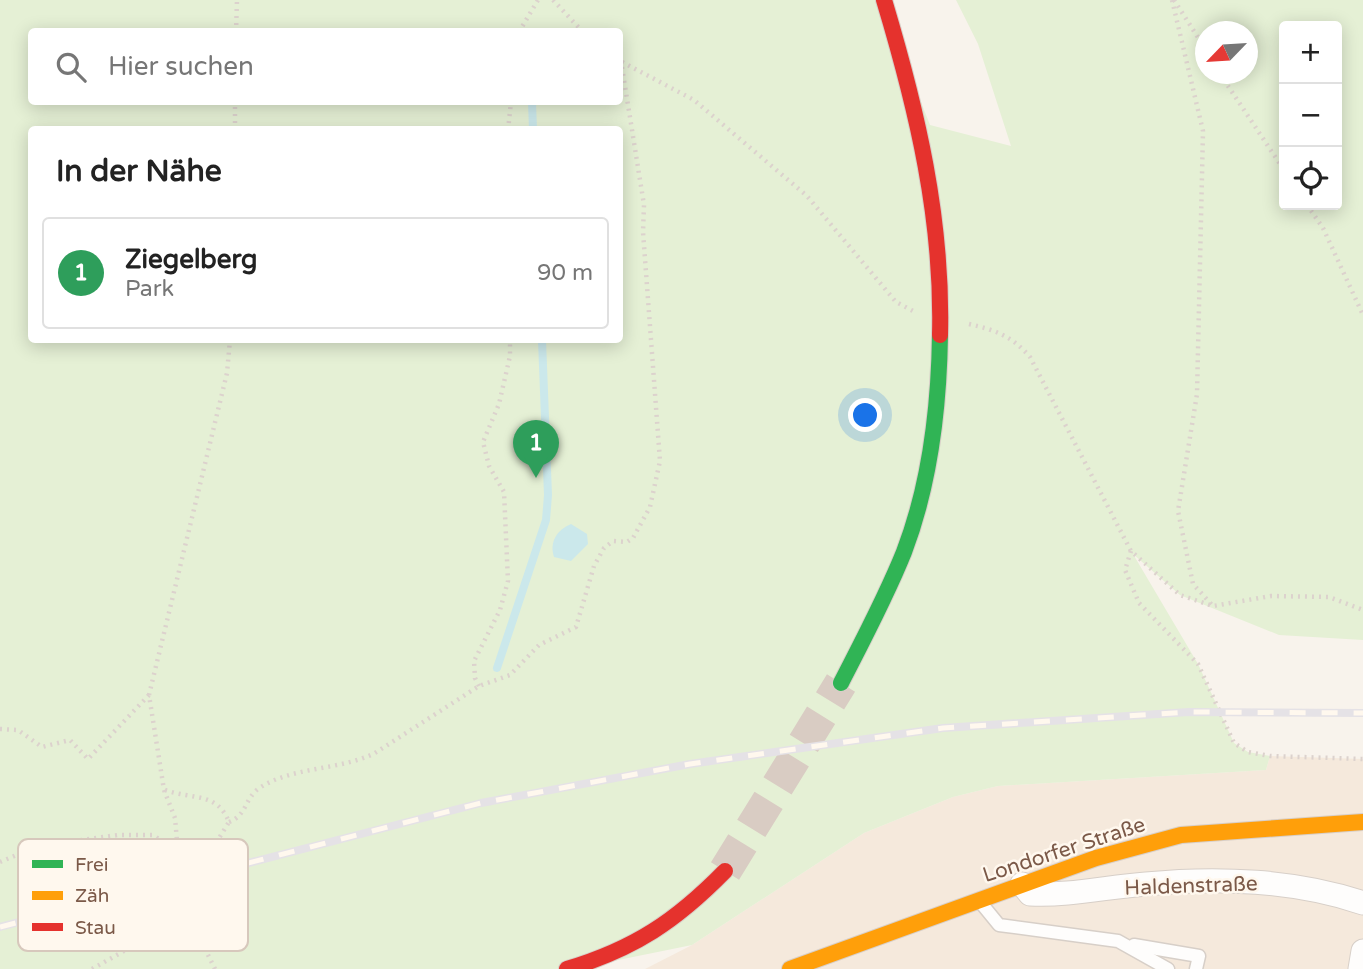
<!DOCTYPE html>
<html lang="de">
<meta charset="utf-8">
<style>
:root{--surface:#fff;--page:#f2f2f2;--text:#222;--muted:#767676;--line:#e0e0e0;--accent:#0b8043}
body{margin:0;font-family:"Varela Round",sans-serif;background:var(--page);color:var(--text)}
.controls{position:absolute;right:21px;top:21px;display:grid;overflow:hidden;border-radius:7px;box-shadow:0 4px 18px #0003}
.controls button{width:63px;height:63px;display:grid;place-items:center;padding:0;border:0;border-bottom:2px solid var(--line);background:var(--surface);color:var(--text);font:35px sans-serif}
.compass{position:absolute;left:1195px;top:21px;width:63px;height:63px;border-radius:50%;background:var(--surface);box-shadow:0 4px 18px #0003;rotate:245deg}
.you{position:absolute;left:866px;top:416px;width:24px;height:24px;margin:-18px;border:5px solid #fff;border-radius:50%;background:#1a73e8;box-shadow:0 0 0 10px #1a73e833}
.badge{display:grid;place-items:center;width:46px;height:46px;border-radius:50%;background:var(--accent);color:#fff;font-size:23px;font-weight:700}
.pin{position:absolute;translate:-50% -58px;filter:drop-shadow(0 2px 4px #0008)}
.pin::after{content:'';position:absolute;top:37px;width:24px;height:21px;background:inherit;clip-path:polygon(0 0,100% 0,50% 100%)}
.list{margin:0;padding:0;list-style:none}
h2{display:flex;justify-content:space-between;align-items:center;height:91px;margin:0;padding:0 28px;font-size:30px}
h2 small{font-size:23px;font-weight:400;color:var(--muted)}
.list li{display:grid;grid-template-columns:46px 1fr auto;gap:21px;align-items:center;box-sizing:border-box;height:112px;margin:0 14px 14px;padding:0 14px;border:2px solid var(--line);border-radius:7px}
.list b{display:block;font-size:26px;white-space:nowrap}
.list p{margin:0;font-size:23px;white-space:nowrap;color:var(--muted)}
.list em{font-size:23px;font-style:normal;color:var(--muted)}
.icon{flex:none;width:38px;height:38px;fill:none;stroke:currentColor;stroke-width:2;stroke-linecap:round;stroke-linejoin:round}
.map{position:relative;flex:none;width:1363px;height:969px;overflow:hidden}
.search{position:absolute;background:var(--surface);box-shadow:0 4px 18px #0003;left:28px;top:28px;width:595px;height:77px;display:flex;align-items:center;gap:18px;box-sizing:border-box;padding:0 24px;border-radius:7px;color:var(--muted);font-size:26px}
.panel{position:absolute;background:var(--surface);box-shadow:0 4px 18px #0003;left:28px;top:126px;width:595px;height:217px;border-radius:7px}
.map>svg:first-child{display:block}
.residential{fill:#f5e9dc}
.green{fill:#e5f0d5;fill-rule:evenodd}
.water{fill:#cbe8eb}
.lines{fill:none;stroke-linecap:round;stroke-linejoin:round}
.stream{stroke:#cbe8eb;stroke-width:8}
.secondary-tunnel{stroke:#d9ccc3;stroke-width:33;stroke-dasharray:33 17;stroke-linecap:butt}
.lane-casing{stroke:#d7cfc8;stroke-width:15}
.street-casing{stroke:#d7cfc8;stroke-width:25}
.fast-casing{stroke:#d8cfc8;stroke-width:18}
.slow-casing{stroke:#d8cfc8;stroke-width:18}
.jam-casing{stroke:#d8cfc8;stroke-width:18}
.path{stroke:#dcd2cd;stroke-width:4.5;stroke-dasharray:2 5;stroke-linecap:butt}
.lane{stroke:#fefdfc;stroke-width:12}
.street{stroke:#fefdfc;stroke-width:23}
.fast{stroke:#30b455;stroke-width:16}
.slow{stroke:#ff9f0a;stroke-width:16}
.jam{stroke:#e5322d;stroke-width:16}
.rail-casing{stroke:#e5e2e6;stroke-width:8}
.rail{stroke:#fff8ee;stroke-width:5;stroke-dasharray:16;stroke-linecap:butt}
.labels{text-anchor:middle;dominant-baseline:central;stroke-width:5;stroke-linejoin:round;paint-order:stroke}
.street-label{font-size:21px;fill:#7b5948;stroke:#fff8ee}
.key{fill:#fff8ee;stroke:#d7c8bc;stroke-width:2}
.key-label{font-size:19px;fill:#7b5948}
</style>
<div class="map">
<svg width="1363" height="969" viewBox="0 0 1363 969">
<rect width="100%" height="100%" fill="#f8f3ec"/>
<polygon class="residential" points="1270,756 1363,759 1363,969 645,969 692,945 864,833 953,797 998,786 1266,770"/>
<path class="green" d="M0 0H881L930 125 1011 146 978 44 956 0H1363V640L1279 635 1180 595 1133 554 1198 664 1234 743 1248 752 1270 756 1266 770 998 786 953 797 864 833 692 945 574 969H0ZM1284 26H1337V205H1284ZM32 32H620V102H32ZM1206 32H1248V74H1206ZM32 130H620V340H32Z"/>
<path class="water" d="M571 524 587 534 588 544 571 561 554 557C549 542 557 530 571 524Z"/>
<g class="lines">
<g class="stream">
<polyline points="532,102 533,130"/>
<polyline points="497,668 546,520 548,495 542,340"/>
</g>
<polyline class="secondary-tunnel" points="725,871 841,683"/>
<g class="lane-casing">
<g id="lane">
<polyline points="981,903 999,925 1118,941 1168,969"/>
<polyline points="1134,945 1199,956 1196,969"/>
</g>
</g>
<g class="street-casing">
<g id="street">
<path d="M1022 884 1030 894C1069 896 1107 887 1146 884 1217 877 1296 880 1363 903"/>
<polyline points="1360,969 1363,951"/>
</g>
</g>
<g class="fast-casing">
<path id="fast" d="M841 683C863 640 886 597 904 552 930 484 939 407 940 335"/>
</g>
<g class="slow-casing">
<polyline id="slow" points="790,969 1096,858 1181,835 1363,822"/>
</g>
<g class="jam-casing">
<g id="jam">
<path d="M884 0C917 110 943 219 940 335"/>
<path d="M567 969C634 949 676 921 725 871"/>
</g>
</g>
<g class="path">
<polyline points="553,0 583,32"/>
<polyline points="1172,0 1203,131 1197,394 1178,511 1193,584 1213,606"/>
<polyline points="1174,0 1206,50"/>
<polyline points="236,32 237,0"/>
<polyline points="519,32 538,0"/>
<polyline points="622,62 694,100 807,196 896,302 913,311"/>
<polyline points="1220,74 1284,170"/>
<polyline points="235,130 235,102"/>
<polyline points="508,130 511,102"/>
<polyline points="1307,205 1323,228 1363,315"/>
<path d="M969 324C995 330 1012 336 1030 357L1131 551 1180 595 1213 606 1271 596 1329 597 1363 610"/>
<polyline points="1131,551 1125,570 1139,603 1198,664 1234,743 1248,752 1270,756 1363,759"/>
<polyline points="479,686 475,678 474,661 500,610 508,581 504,492 489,466 483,442 499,404 510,356 510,340"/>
<polyline points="0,729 18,730 42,747 70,740 88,759 149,695"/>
<path d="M165 790C194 800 217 792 229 822L211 851 174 866"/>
<path d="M229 822C246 816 245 799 258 789 291 766 339 771 375 753L479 686 510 675 539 645 576 627 594 566 604 548 613 541 627 542 633 538 650 507 660 461 643 232 644 205 621 61"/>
<polyline points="0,862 38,846 118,835 153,835 178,852"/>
<polyline points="92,969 156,933 178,897"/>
<polyline points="215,969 179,896 173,867 178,852 175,818 164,790 149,695 227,373 230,340"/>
</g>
<use href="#lane" class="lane"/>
<use href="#street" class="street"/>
<use href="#fast" class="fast"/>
<use href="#slow" class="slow"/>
<use href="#jam" class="jam"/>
<g class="rail-casing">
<polyline id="rail" points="0,927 481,803 690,764 943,728 1189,712 1363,713"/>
</g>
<use href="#rail" class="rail"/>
</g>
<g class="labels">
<g class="street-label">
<text transform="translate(1064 850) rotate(-18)">Londorfer Straße</text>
<text transform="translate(1191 886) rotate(-2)">Haldenstraße</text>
</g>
</g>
<rect x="18" y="839" width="230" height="112" rx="10" class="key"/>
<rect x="32" y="860" width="31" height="8" fill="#30b455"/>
<rect x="32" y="891" width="31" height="9" fill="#ff9f0a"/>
<rect x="32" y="923" width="31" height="8" fill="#e5322d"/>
<g class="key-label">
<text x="75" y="871">Frei</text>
<text x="75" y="902">Zäh</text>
<text x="75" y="934">Stau</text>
</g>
</svg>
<div class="controls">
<button>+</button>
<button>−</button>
<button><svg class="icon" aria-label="locate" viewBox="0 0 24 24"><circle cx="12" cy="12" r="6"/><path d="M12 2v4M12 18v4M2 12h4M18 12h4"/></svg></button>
</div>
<svg class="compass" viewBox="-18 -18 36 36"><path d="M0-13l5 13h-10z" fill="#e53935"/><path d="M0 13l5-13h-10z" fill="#767676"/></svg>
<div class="you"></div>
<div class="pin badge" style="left:536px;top:478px;background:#2e9e5b">1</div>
<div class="search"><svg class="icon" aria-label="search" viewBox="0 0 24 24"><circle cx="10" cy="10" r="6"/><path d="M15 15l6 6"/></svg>Hier suchen</div>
<section class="panel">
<h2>In der Nähe<small></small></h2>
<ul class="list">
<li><span class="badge" style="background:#2e9e5b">1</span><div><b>Ziegelberg</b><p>Park</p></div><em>90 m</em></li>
</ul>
</section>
</div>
